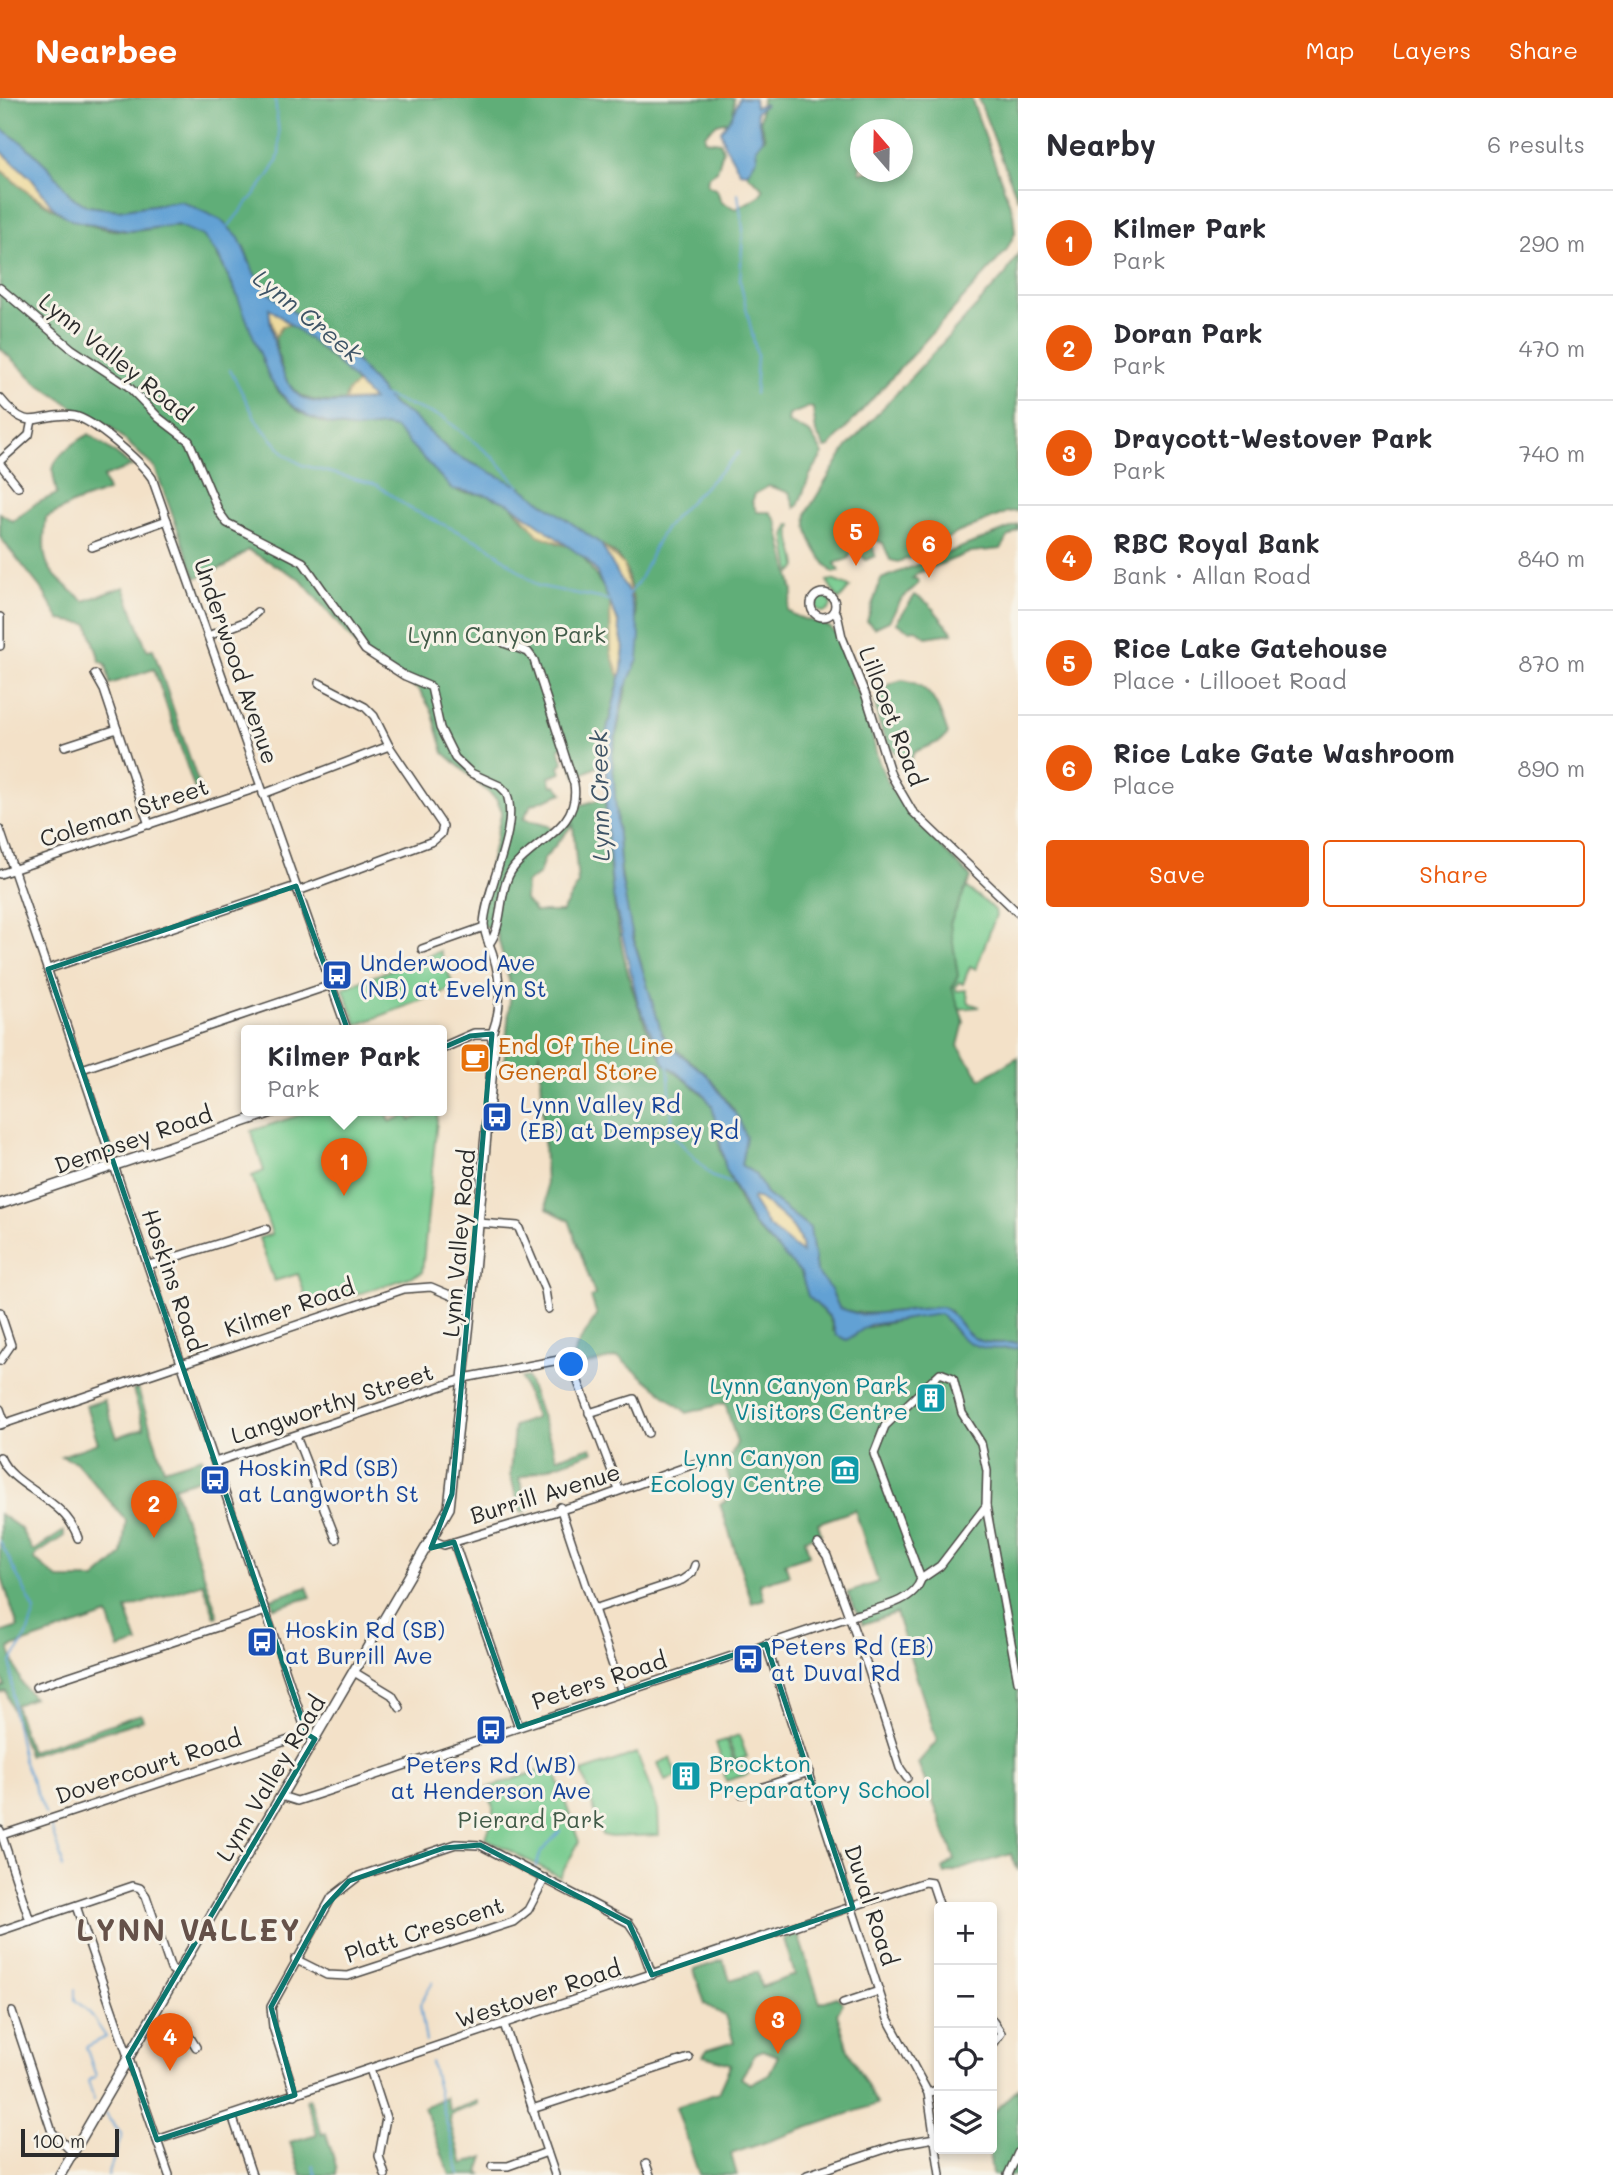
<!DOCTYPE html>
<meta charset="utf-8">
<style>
:root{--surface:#fff;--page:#f7f7f7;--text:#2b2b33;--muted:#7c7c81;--line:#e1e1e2;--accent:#ea580c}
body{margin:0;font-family:Mali,sans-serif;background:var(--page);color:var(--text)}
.controls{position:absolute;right:21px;bottom:21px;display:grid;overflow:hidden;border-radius:7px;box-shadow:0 4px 10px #0003}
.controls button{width:63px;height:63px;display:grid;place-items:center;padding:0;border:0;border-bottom:2px solid var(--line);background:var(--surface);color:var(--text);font:35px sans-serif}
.compass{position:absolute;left:850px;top:21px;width:63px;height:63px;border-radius:50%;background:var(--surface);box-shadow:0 4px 10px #0003;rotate:340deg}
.scale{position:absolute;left:21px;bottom:18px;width:98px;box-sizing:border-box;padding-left:7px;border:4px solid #2b2b2b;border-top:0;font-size:19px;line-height:24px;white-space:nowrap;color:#2b2b2b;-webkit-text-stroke:5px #f7f3e8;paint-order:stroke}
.you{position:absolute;left:572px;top:1267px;width:24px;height:24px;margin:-18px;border:5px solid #fff;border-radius:50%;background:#1a73e8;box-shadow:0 0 0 10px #1a73e833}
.badge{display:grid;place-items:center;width:46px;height:46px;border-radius:50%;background:var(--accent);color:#fff;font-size:23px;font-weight:700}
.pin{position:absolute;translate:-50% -58px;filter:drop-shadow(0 2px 4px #0008)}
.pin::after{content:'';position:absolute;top:37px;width:24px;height:21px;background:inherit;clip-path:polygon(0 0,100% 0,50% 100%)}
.popup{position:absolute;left:241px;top:927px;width:206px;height:91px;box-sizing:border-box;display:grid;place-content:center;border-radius:7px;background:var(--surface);filter:drop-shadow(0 2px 5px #0005);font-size:23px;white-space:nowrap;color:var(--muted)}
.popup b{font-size:26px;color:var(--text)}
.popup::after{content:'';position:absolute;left:50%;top:100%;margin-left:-14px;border:14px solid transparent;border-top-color:var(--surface)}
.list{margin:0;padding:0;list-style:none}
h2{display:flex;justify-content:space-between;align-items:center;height:91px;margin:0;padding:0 28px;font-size:30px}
h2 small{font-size:23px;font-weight:400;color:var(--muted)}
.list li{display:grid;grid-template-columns:46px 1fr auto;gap:21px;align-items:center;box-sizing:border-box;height:105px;padding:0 28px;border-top:2px solid var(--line)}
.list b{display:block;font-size:26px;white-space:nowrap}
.list p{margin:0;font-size:23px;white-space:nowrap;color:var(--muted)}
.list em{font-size:23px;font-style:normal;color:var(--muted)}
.actions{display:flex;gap:14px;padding:21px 28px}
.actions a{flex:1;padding:16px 0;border:2px solid var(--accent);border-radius:7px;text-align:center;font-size:24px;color:var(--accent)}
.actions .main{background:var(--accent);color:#fff}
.icon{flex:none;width:38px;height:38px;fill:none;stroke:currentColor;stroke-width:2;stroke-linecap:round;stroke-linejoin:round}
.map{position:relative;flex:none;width:1018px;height:2077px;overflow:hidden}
header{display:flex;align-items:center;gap:42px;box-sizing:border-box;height:98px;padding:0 35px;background:var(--accent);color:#fff}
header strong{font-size:33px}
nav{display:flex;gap:38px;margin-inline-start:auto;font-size:24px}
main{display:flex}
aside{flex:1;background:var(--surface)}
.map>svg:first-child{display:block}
.green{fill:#75ca8d;stroke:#507a5c;stroke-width:2}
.forest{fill:#60ae78;stroke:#466c52;stroke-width:2;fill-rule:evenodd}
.sand{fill:#eeda9e;stroke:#8c8264;stroke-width:2}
.water{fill:#62a1d4;stroke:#466680;stroke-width:2;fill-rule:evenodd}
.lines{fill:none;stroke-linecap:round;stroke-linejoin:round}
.stream{stroke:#62a1d4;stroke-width:2}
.minor-casing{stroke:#494643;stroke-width:10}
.tertiary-casing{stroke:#494643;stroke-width:12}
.minor{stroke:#fff;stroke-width:7}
.tertiary{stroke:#fff;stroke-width:9}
.marked{fill:none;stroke:#0f766e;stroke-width:5;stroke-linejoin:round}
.labels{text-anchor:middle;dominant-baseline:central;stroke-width:6;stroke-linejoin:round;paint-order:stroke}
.street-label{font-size:23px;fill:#2b2b2b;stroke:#f7f3e8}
.park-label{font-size:23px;fill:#415b48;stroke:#f7f3e8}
.transit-label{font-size:23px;fill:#164399;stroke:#f7f3e8;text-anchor:start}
.food-label{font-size:23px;fill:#c56008;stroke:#f7f3e8;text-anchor:start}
.culture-label{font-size:23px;fill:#0d838f;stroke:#f7f3e8;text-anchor:end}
.water-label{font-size:24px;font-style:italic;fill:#3e5466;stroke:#f7f3e8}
.district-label{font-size:30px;font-weight:bold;letter-spacing:2px;fill:#655149;stroke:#f7f3e8}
</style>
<header>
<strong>Nearbee</strong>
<nav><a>Map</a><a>Layers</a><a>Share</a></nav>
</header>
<main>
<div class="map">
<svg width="1018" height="2077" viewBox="0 0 1018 2077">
<rect width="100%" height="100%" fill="#f7f3e8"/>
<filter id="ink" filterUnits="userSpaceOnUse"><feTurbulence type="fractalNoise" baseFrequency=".0143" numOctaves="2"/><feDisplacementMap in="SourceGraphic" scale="14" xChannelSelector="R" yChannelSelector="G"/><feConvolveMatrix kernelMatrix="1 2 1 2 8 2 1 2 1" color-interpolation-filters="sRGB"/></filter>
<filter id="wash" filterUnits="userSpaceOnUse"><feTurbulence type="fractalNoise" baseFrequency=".00686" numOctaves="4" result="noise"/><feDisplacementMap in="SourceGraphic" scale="28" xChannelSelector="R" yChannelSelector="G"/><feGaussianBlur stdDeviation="1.57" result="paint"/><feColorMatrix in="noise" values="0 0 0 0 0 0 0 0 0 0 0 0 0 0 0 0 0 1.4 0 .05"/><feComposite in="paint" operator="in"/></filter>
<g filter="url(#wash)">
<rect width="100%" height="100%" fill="#f3e1c8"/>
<g class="green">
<path d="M790 426H792C787 443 796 452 797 469L791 475 785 437Z"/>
<polygon points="832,482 850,489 839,502 827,483"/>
<circle cx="823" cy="506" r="8"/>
<polygon points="966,789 995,812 996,817 976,871 970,868 963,886 959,884 955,889 957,893 966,892 969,905 980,909 959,911 952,890 950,825"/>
<polygon points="440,853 454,890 357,927 343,890"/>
<polygon points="315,1012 386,1012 390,1024 408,1016 410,1022 438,1012 422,1175 310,1212 298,1176 274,1183 259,1140 272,1136 252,1078 264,1073 251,1033"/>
<polygon points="739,1637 747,1659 736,1663 728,1641"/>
<polygon points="726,1642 734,1664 723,1667 716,1645"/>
<polygon points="637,1655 658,1712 659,1737 611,1739 602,1737 582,1674"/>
<polygon points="670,1660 677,1679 665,1683 658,1665"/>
<polygon points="745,1666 748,1676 726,1683 723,1673"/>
<polygon points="553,1668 579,1744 560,1779 485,1740 494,1713 487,1690"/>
</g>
<g class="forest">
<path d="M0 0H734L733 22 717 26 705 36V42L720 44 723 52 717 73 708 79 707 87 717 92 721 104 736 111 758 99 764 91 748 77 743 48 765 40 760 23 762 0H971L1013 115 1015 135 1006 153 829 349 825 350 816 335 813 310 809 309 789 317 788 324 810 335 823 356 810 377 798 408 795 410 790 395 769 388 755 396 752 404 757 414H770L777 424 793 494 787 512C798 522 809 521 823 526 842 533 848 560 854 577L849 584C870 600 870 642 880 667 897 711 939 746 971 779L950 825 958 878 952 890 964 924 958 948 981 981 1018 959V1245C981 1244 973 1250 950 1213 913 1204 875 1224 839 1210L833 1196 816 1173 810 1130 767 1097 755 1076 741 1067 744 1051 734 1012 707 977 668 945 659 929 627 816 620 764 612 658 628 582 638 562 636 516 627 474 618 458 519 388 453 356 412 318 392 306 356 263 268 194 254 175 244 149 221 122 181 103 118 112 87 108 71 98 49 70 24 46 0 30ZM860 32H902V74H860Z"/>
<polygon points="979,0 1018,0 1018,102 979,2"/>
<path d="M0 71C36 105 79 133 131 133 156 133 180 119 203 137 212 145 217 158 223 168 232 186 240 203 248 221 262 258 269 299 307 318 322 326 342 331 359 330 371 330 384 325 396 330L459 394 487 397 510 406 524 422 557 445 571 449 581 456 603 489 610 504 611 555 620 580 608 626 604 662 601 667 576 679 564 648 559 650 563 664 559 669 561 675 549 679 552 688 556 687 563 695 531 707 523 721 548 728 557 736 570 719H576L577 708 605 700C608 782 619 881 658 954 670 979 701 986 713 1010 719 1022 717 1034 719 1047 726 1074 737 1101 752 1125 765 1144 789 1155 800 1174 805 1182 804 1192 810 1199 820 1212 831 1215 833 1233 868 1234 903 1218 940 1216 948 1222 952 1231 959 1237 978 1253 996 1251 1018 1250V1773L1011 1756 945 1776 943 1771 955 1761 918 1665 937 1643 896 1515 863 1526 847 1495 878 1484 855 1412 818 1425 821 1436 805 1441 809 1457 785 1465 789 1477 760 1486 764 1501 752 1505 720 1406 725 1404 730 1383 725 1369 737 1345 725 1305 687 1315 618 1259 584 1267 579 1266 574 1259 576 1250 597 1217 591 1199 595 1197 569 1122 547 1111 540 953 537 969 504 966 511 890 497 836 477 823 502 713 496 701 444 655 432 613 419 592 370 563 300 481 248 452 226 468 196 480 155 370 111 329 76 311 37 285 0 250ZM573 726 578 786 562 814H535L525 802 526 785 539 776 544 761Z"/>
<path d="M1018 156 1016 387 1018 413 1008 414 957 435 922 456 898 464 890 462 883 445C873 440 865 441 856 447L866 446 873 449 875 458 866 462 854 451 848 461 835 465 839 473 833 475C819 459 804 438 807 414L846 350 1005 177Z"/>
<path d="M293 226 359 285 346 297 345 303C293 309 282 287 275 239L282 228Z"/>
<path d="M89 336 132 368 103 379 108 393 74 405 46 420C40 471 47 472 84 503L124 489 147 552 153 551 203 699 198 701 154 571 110 586 106 566 100 563 88 526 60 522 43 493 0 439V415L13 423 35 406 57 396C56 389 53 380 53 372 54 357 77 343 89 336Z"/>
<polygon points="1018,427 1018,432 1007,440 1001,451 971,454 918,475 912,481 918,481 919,485 901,502 889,523 874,530 867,523 881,481"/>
<polygon points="915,497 929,506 953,535 926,539 916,531 909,532 896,525"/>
<path d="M902 582C931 585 940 611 948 636L941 643 914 654 911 661C907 659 899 657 896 655 883 643 877 621 875 603L883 597 889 586Z"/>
<polygon points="527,1279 557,1360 591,1349 593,1354 519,1380 528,1412 521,1414 510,1377 514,1328 536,1320 521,1280"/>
<polygon points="138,1291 164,1371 202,1359 208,1378 174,1389 218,1518 215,1519 203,1485 126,1511 138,1545 119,1551 108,1517 9,1550 21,1584 33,1600 15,1607 30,1653 141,1616 143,1622 28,1657 6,1593 0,1595 0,1590 5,1588 0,1575 0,1535 18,1529 0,1474 0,1416 20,1430 33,1453 64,1433 64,1438 37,1456 34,1461 58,1481 95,1481 122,1457 126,1422 76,1364 61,1358 98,1345 86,1308 104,1302 117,1339 144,1330 133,1292"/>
<polygon points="307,1489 311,1499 274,1510 271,1501"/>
<path d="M798 1836 820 1905 837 1899 843 1905 837 1916 849 1954 877 2006 731 2056 737 2077H699L676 2009 718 1995 731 1966 703 1958 707 1952 734 1944 725 1918 705 1906 694 1872 723 1862 730 1882 757 1874 761 1889 795 1877 784 1841ZM763 1952 778 1958 769 1976 750 1986 741 1980 756 1955Z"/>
<polygon points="1018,1990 1018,2077 992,2077 989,2051 992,2051 992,2016"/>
<polygon points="445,1999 450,2013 477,2003 478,2006 451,2016 450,2025 463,2066 484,2059 479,2074 482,2077 450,2077 424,2009"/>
<polygon points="309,2000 322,2036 326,2035 337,2071 336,2077 301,2077 290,2044 317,2036 306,2002"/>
</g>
<g class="sand">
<polygon points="0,52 31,80 54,110 26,93 0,71"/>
<polygon points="268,209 293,226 282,228 275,239"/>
<polygon points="359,285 374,302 345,303 348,293"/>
<polygon points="518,412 571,449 538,437"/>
<polygon points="601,446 624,467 632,503"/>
<path d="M610 504C621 530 627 552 620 580L611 555Z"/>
<path d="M755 1098C777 1107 802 1132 802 1156L768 1128 752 1102Z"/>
</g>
<g class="water">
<polygon points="739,0 754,0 755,9 766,6 756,14 763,41 756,50 757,60 747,75 740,74 724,46 721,33 733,16"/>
<path d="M0 30 24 46 49 70 71 98 87 108 118 112 181 103 221 122 239 140 254 175 268 194 356 263 392 306 412 318 453 356 519 388 601 446 629 496 640 537 638 562 624 593 612 658 621 779 633 840 662 936 676 953 707 977 739 1021 746 1039 741 1067 755 1076 767 1097 810 1130 816 1173 831 1192 839 1210 861 1217 941 1209C956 1213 962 1236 978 1242 993 1248 1003 1244 1018 1245V1250C997 1251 977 1254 959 1237 952 1230 948 1222 940 1216L869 1227 847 1242 836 1237 831 1220 808 1198 801 1175 753 1126 726 1071 712 1008 702 994 664 965 638 905 613 798 606 719V636L622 572 624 550 618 523 596 473 587 462 510 406 487 397 452 391 395 330 384 328 356 331 332 327 309 319 289 305 270 281 235 192 218 157 203 138 177 127 129 133 71 122 54 110 31 80 0 52ZM269 210 332 259 373 302C353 303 327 308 307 302 279 293 271 235 269 210ZM754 1099 760 1101C778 1116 803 1130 802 1155L768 1128 752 1102Z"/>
</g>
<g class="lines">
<g class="stream">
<polyline points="738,96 743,131 740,183 757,257 755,296"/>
<path d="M229 128C242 109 276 76 279 56 281 39 276 17 275 0"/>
<polyline points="230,272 258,325 286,357 302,367 377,387 409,410 488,448 538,488 609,502"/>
<polyline points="385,298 444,320 492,358 519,388"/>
<path d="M628 496C647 479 649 450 666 430 688 402 715 381 739 354"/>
<polyline points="668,966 673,1037 713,1079 731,1085"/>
<polyline points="0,1443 35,1513 27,1537 11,1565 14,1617 23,1662 46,1717"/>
<polyline points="50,1727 62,1762 62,1770"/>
<polyline points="535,1770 541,1754 560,1733"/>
<polyline points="75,1892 75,1902 89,1914 106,1939 86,1949 96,1978 88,1983 94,2002"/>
<polyline points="426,1944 420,1906 433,1884"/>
<polyline points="431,1964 460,2077"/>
<polyline points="105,2016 122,2037 108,2077"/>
<polyline points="313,2068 316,2077"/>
</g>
</g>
</g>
<g filter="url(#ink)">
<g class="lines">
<g class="minor-casing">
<g id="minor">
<path d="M0 190 72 251 128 288 159 320 189 343 219 414 227 425 303 464 365 552 405 578 431 589 440 630 455 660 471 675 500 688 506 694C521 729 486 788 484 826 484 837 490 847 493 857 502 884 502 909 492 936"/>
<path d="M0 300C32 340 38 312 74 318 94 322 140 363 152 380L347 932"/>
<polyline points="0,363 29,337 32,322"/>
<polyline points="0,366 18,389"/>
<polyline points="92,449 167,422"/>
<circle cx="823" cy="507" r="12"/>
<polyline points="833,514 837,516 842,539 866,598 891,677 912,713 1018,815"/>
<polyline points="0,519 0,548"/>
<polyline points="208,538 247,523 257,514"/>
<polyline points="95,576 104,592 149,727"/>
<polyline points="65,648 117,631"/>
<polyline points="263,696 389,648"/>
<polyline points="0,732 307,1636 315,1641"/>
<polyline points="0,776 260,689"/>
<polyline points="298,793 433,743 441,736 443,728 389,648 374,618 365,609 319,585"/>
<path d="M489 846C505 826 497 790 514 769 536 742 581 729 574 686L534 562 528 554 504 545"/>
<polyline points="422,851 484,829"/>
<polyline points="48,871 296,788"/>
<polyline points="82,971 331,887"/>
<polyline points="479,1125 518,1128 545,1192 548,1211"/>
<polyline points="149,1167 266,1131"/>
<polyline points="0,1214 11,1247 0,1263"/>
<polyline points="0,1311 5,1325"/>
<polyline points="589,1315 634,1301 648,1335"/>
<polyline points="0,1327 404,1191 431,1189 471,1206"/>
<polyline points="296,1338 336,1441"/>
<path d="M0 1359C13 1391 65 1399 78 1440"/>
<polyline points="215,1364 469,1279 559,1262 567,1264 574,1273 619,1392"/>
<polyline points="560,1409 622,1595"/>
<polyline points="432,1442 444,1447 594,1402 694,1366 711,1364"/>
<polyline points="454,1444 519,1629"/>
<polyline points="818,1446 827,1458 868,1570 900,1670 907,1680"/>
<polyline points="921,1481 874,1356 885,1328 940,1275 953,1280 962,1315 981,1345 987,1373 986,1408 1018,1583"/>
<polyline points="921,1481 940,1468 986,1408"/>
<polyline points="594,1511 682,1482 692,1475 695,1467"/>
<polyline points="766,1546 888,1921 928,1995 940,2077"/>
<polyline points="354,1574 392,1597 400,1610"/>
<polyline points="36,1589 266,1513"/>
<polyline points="742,1696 809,1674"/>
<path d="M281 1698 297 1703 319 1696 849 1519C871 1511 914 1506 921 1481"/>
<polyline points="0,1732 30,1823"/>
<polyline points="2,1737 307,1636"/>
<polyline points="76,1808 169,2077"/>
<polyline points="0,1833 133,1788 140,1790 146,1798 171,1871 177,1875"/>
<polyline points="295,1861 327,1877 348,1878 513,1824 528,1812 545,1780"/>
<polyline points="843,1905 879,1893"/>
<polyline points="12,1914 52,2034 72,2054"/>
<polyline points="151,1921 188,1936 196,1949"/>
<polyline points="992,1922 1001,1935 992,1948"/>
<polyline points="504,1926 555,2077"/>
<polyline points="370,1971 386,2020 379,2058 385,2077"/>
<polyline points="928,1995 939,1991"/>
<polyline points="295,1997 273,1929 271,1909 332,1799 359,1778 456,1746 480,1747 629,1825 639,1840 652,1877"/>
<polyline points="532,2011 689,1960"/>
<polyline points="232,2017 252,2077"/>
<polyline points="157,2042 925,1784 932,1785 940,1809"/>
<polyline points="646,2066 650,2077"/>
<polyline points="492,2068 508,2068 547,2054"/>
<polyline points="807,2077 900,2046 935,2040"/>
<polyline points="1008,2077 1018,2055"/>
</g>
</g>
<g class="tertiary-casing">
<g id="tertiary">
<polyline points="0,1106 278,1012"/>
<polyline points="60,2077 449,1410 471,1206 494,947 492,936 474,936 442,950"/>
</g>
</g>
<use href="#minor" class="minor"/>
<use href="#tertiary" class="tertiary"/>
</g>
</g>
<path class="marked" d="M296 788 366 983 470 938 492 936 452 1396 431 1450 454 1444 519 1629 766 1546 853 1810 652 1877 629 1825 480 1747 444 1750 349 1783 325 1809 271 1909 295 1997 157 2042 128 1959 315 1641 307 1636 48 871Z"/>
<defs>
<g id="bus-square" transform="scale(1.575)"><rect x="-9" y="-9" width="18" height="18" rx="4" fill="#1a4fb4" stroke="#f7f3e8"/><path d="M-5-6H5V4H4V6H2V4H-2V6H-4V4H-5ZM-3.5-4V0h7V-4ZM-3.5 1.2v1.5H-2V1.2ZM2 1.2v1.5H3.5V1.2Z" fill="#fff"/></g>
<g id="cafe-square" transform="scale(1.575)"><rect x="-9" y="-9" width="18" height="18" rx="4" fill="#e8710a" stroke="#f7f3e8"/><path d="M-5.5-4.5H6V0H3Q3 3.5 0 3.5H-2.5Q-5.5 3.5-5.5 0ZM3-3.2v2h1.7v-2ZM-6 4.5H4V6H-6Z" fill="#fff"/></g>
<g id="building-square" transform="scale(1.575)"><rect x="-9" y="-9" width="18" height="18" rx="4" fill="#0f9aa8" stroke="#f7f3e8"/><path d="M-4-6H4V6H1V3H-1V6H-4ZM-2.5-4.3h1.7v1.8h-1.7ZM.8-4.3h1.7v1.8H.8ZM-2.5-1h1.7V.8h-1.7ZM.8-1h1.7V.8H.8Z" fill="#fff"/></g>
<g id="museum-square" transform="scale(1.575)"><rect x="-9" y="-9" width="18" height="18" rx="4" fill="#0f9aa8" stroke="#f7f3e8"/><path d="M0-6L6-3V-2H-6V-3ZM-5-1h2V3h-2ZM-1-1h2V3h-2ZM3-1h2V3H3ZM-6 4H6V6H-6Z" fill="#fff"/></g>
</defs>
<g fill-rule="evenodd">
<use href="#bus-square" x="337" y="877"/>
<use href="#cafe-square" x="475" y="960"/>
<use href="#bus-square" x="497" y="1019"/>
<use href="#building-square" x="931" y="1300"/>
<use href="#museum-square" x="845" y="1372"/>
<use href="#bus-square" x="215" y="1382"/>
<use href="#bus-square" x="262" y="1544"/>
<use href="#bus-square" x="748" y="1561"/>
<use href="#bus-square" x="491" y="1632"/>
<use href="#building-square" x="686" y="1678"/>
</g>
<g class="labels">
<g class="street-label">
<text transform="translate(116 259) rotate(39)">Lynn Valley Road</text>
<text transform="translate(237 563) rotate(71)">Underwood Avenue</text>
<text transform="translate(893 618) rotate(69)">Lillooet Road</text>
<text transform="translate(124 714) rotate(-18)">Coleman Street</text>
<text transform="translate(133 1041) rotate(-19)">Dempsey Road</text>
<text transform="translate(458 1145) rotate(-85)">Lynn Valley Road</text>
<text transform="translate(174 1182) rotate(71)">Hoskins Road</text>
<text transform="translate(289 1209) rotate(-19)">Kilmer Road</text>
<text transform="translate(332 1305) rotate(-18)">Langworthy Street</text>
<text transform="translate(545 1395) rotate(-17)">Burrill Avenue</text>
<text transform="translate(599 1582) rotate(-18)">Peters Road</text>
<text transform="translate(148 1668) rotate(-18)">Dovercourt Road</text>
<text transform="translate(270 1680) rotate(-59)">Lynn Valley Road</text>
<text transform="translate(872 1807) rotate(72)">Duval Road</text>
<text transform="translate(424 1831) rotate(-18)">Platt Crescent</text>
<text transform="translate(538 1895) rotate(-18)">Westover Road</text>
</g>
<g class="park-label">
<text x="507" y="536">Lynn Canyon Park</text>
<text x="531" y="1721">Pierard Park</text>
</g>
<g class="transit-label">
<text x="360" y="864">Underwood Ave<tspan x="360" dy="26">(NB) at Evelyn St</tspan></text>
<text x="520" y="1006">Lynn Valley Rd<tspan x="520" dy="26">(EB) at Dempsey Rd</tspan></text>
<text x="238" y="1369">Hoskin Rd (SB)<tspan x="238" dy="26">at Langworth St</tspan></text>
<text x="285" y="1531">Hoskin Rd (SB)<tspan x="285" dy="26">at Burrill Ave</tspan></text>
<text x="771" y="1548">Peters Rd (EB)<tspan x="771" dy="26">at Duval Rd</tspan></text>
<text x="491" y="1666" text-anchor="middle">Peters Rd (WB)<tspan x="491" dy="26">at Henderson Ave</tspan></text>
</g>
<g class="food-label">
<text x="498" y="947">End Of The Line<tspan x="498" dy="26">General Store</tspan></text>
</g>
<g class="culture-label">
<text x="908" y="1287">Lynn Canyon Park<tspan x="908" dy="26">Visitors Centre</tspan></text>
<text x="822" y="1359">Lynn Canyon<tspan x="822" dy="26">Ecology Centre</tspan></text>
<text x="709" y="1665" text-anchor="start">Brockton<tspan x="709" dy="26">Preparatory School</tspan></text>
</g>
<g class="water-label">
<text transform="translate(308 217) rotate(39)">Lynn Creek</text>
<text transform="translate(599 698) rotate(-91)">Lynn Creek</text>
</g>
<g class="district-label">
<text x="189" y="1831">LYNN VALLEY</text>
</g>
</g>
</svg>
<div class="controls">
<button>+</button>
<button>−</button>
<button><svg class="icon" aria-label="locate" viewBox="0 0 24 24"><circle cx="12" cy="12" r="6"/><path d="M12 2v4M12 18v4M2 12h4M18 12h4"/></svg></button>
<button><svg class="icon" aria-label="layers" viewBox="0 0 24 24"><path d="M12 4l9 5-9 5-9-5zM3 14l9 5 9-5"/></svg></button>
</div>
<svg class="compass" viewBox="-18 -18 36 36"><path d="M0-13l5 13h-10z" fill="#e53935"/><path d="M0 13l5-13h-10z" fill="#7c7c81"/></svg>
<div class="scale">100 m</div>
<div class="you"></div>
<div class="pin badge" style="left:344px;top:1098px">1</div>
<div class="popup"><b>Kilmer Park</b>Park</div>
<div class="pin badge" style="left:154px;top:1440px">2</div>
<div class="pin badge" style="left:778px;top:1956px">3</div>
<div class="pin badge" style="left:170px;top:1973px">4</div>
<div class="pin badge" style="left:856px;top:468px">5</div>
<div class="pin badge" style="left:929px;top:480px">6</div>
</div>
<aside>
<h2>Nearby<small>6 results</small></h2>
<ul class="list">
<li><span class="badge">1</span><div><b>Kilmer Park</b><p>Park</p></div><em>290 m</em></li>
<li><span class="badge">2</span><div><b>Doran Park</b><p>Park</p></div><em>470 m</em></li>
<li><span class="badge">3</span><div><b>Draycott-Westover Park</b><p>Park</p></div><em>740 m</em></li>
<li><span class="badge">4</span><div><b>RBC Royal Bank</b><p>Bank · Allan Road</p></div><em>840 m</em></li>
<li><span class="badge">5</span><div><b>Rice Lake Gatehouse</b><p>Place · Lillooet Road</p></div><em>870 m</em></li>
<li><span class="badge">6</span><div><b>Rice Lake Gate Washroom</b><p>Place</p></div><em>890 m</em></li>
</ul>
<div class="actions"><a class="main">Save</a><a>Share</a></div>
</aside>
</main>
